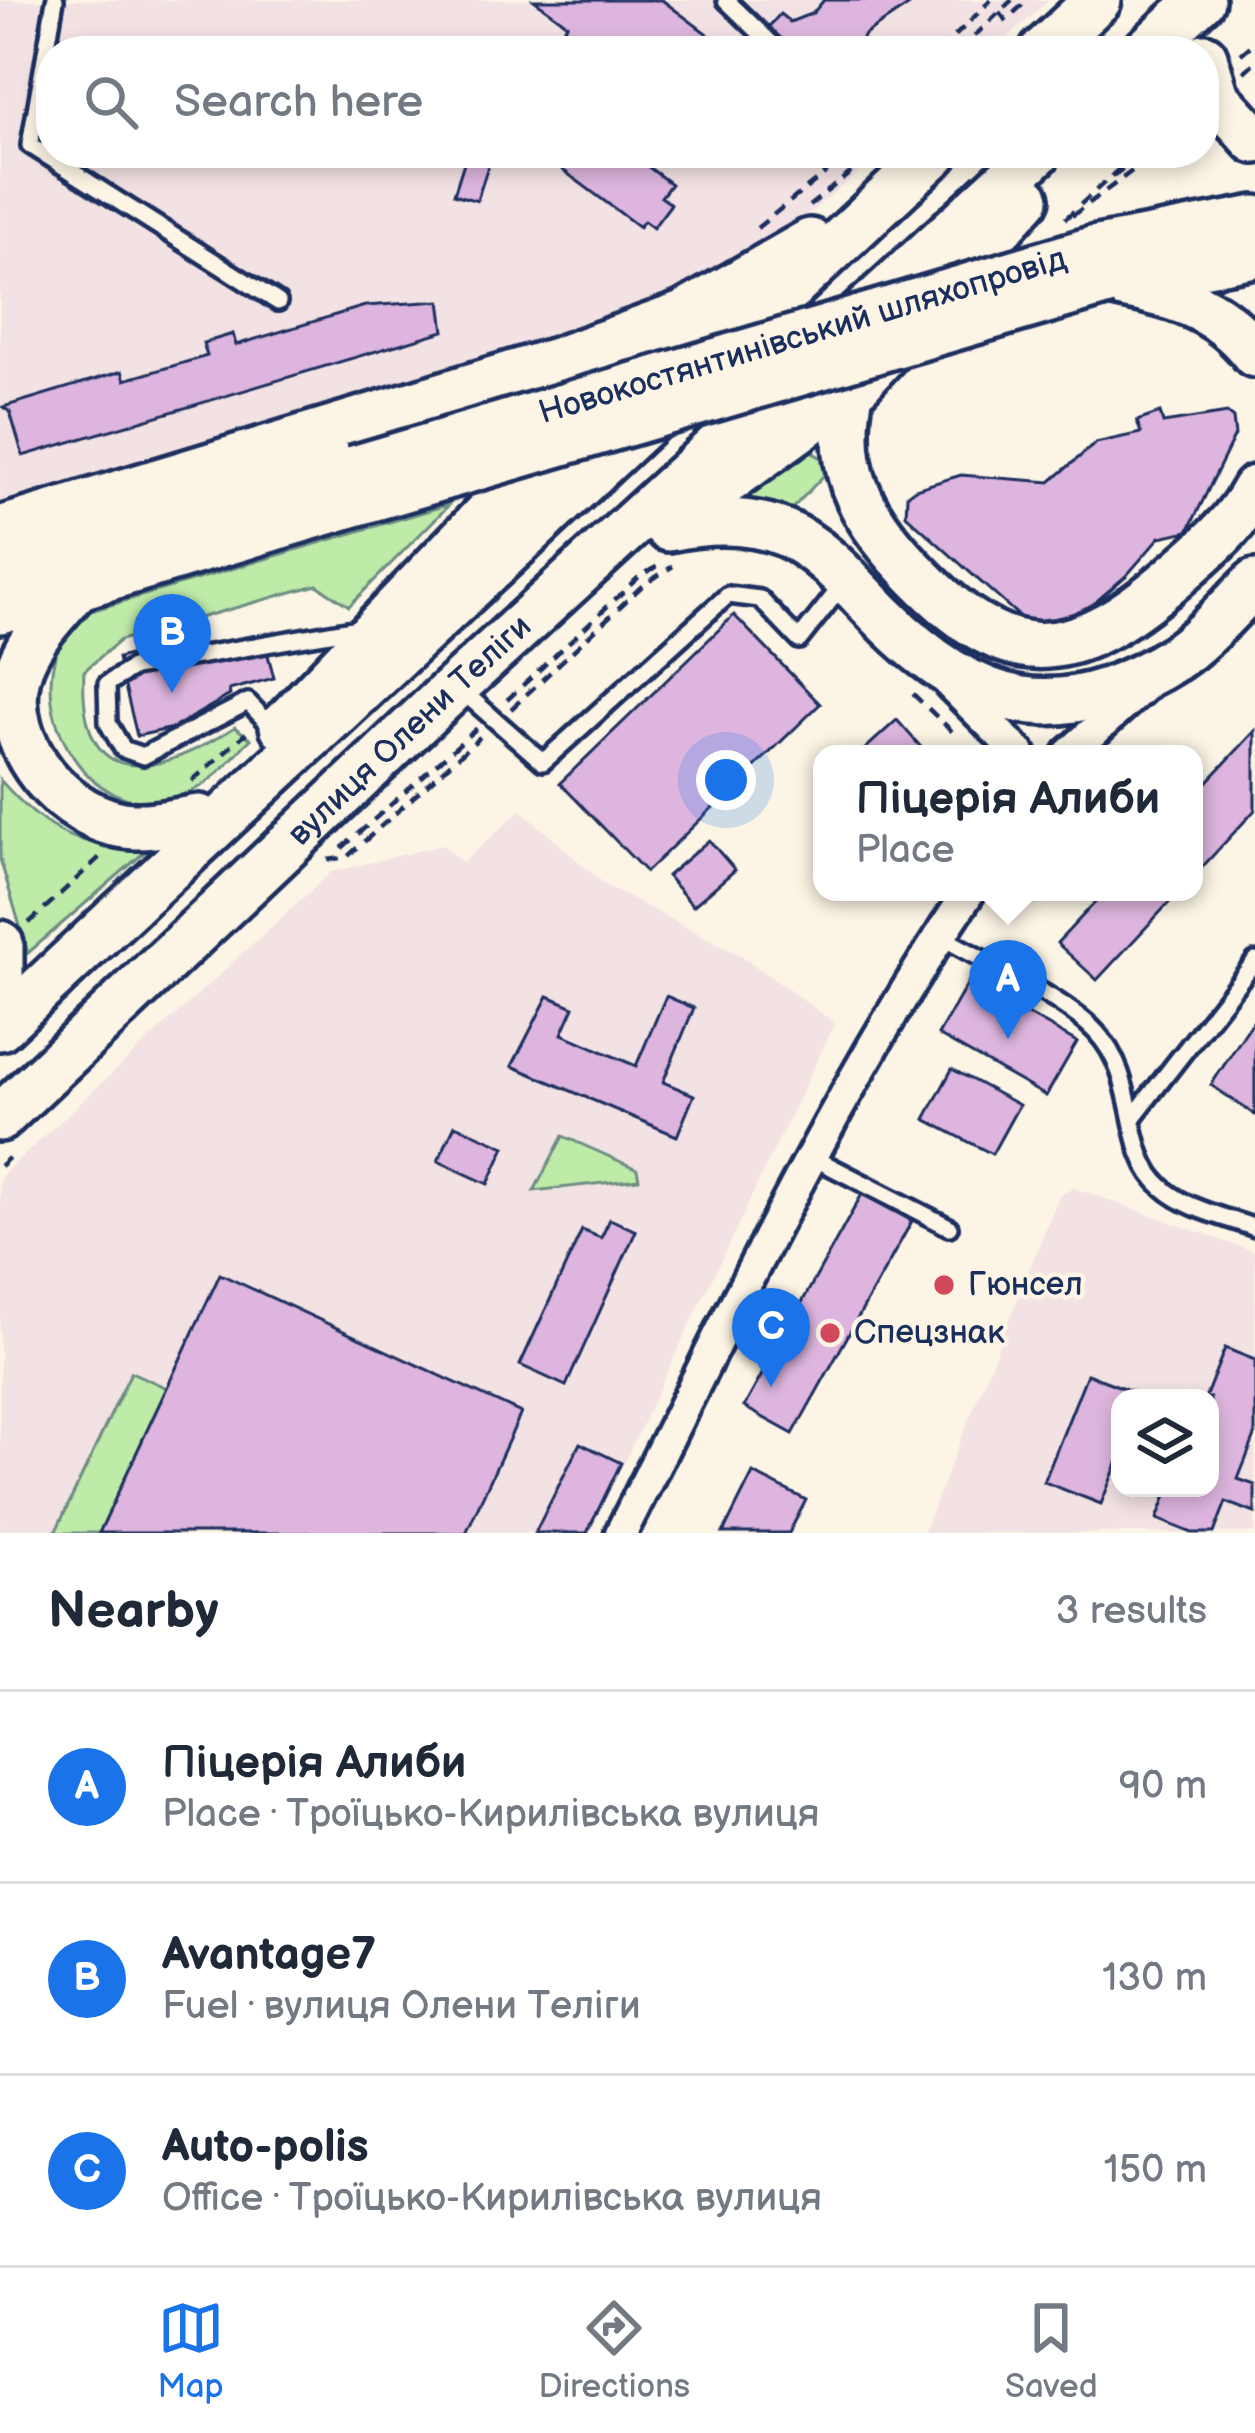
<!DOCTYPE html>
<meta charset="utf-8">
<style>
:root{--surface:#fff;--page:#f2f2f3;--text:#1f2937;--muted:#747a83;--line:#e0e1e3;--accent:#1a73e8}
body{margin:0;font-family:"Balsamiq Sans",sans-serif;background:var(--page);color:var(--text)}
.controls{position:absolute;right:36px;bottom:36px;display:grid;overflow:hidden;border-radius:24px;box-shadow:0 6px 18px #0003}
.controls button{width:108px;height:108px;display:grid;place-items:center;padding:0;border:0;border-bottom:3px solid var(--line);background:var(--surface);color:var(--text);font:60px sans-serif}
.you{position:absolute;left:726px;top:780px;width:42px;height:42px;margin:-30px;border:9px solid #fff;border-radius:50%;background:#1a73e8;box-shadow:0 0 0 18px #1a73e833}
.badge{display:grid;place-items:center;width:78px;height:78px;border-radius:50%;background:var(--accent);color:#fff;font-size:39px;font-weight:700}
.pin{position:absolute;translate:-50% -99px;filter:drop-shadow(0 3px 6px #0008)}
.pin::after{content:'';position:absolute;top:63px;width:42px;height:36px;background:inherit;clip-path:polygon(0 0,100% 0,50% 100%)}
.popup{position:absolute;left:813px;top:745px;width:390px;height:156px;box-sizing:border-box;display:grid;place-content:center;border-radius:24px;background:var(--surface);filter:drop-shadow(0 3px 9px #0005);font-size:39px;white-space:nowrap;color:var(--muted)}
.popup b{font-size:45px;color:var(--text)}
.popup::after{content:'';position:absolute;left:50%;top:100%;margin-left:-24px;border:24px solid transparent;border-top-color:var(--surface)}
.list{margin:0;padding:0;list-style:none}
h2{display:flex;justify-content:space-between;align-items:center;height:156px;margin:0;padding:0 48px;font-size:51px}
h2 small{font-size:39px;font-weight:400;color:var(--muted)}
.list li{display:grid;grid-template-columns:78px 1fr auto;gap:36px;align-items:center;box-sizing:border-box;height:192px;padding:0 48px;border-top:3px solid var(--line)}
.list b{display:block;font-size:45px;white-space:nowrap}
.list p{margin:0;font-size:39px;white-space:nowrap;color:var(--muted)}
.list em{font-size:39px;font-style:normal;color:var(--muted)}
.icon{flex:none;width:66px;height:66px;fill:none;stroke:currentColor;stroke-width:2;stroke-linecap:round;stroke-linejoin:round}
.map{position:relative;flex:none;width:1255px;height:1533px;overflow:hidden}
.search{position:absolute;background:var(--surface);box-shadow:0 6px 18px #0003;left:36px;right:36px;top:36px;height:132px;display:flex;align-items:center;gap:30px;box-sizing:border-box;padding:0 42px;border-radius:48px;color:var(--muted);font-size:45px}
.sheet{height:732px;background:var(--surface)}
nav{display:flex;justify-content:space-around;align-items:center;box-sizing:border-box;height:168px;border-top:3px solid var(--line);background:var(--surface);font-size:33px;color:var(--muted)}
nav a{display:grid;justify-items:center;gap:6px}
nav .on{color:var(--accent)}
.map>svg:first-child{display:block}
.built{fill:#f3e2e3;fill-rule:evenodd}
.green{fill:#bfeba9;stroke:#6d8d84;stroke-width:3}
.building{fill:#ddb5de;stroke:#1b2f5e;stroke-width:3}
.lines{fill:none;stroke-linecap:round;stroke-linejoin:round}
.service-casing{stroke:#1b2f5e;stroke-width:24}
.minor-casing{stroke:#1b2f5e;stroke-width:39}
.primary-casing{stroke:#1b2f5e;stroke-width:54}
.path{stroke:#1b2f5e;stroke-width:4.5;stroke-dasharray:12 9;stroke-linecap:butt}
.service{stroke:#fcf5e5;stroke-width:15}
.minor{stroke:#fcf5e5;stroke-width:30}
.primary{stroke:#fcf5e5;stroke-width:45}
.primary-bridge-casing{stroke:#1b2f5e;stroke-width:54;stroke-linecap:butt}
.primary-bridge{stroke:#fcf5e5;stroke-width:45}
.poi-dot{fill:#d1495b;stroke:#fcf5e5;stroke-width:4.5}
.labels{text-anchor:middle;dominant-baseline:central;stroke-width:9;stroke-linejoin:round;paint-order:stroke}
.street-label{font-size:33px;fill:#1b2f5e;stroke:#fcf5e5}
.poi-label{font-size:33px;fill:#1b2f5e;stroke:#fcf5e5;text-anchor:start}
</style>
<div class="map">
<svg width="1255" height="1533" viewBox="0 0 1255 1533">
<rect width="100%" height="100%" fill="#fcf5e5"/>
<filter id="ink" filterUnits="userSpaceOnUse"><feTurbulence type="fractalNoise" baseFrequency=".00833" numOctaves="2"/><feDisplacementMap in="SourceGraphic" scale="24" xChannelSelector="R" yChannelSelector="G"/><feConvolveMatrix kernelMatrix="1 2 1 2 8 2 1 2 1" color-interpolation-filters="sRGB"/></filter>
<g filter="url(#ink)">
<g class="built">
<polygon points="0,0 1049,0 993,51 51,51 51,153 883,153 797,223 709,280 602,333 0,509"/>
<polygon points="521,810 605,885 740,955 835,1023 590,1533 0,1533 0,1179 4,1173 331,872 443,845 462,863"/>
<path d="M1074 1188 1255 1252V1533H923L1059 1196ZM1120 1398H1210V1488H1120Z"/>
</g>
<g class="green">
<polygon points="806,447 821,458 825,474 789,512 751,501 748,491"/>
<path d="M450 504 349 606 317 585 120 640 84 671C78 797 159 776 235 727L251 739C236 753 221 773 204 784 90 858 0 680 84 613Z"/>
<path d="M0 780C48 833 81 853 154 844L28 953 0 859Z"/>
<polygon points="563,1136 637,1169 639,1179 534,1191"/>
<polygon points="131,1372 167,1388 100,1533 55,1533"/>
</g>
<g class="building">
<polygon points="534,0 662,0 726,48 554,51 550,48 567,24"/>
<polygon points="824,0 917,0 866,34 851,51 788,51 766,30 780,14 790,22 813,13"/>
<polygon points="467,153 492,153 477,201 454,194"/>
<polygon points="540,153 630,153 671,184 661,197 671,204 653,228 644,221 639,227"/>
<polygon points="440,301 444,331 23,456 10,412 3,407 122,371 125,380 207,356 203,343 233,334 236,345 365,306"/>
<polygon points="1160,413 1163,423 1227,413 1233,418 1235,435 1188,531 1160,537 1127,575 1068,626 1030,626 906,515 907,495 915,489 961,475 1050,482 1096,443 1141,433 1137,421"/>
<polygon points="734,615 820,704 646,872 560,783"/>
<polygon points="154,648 222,653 224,662 267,651 274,678 229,690 230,695 173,728 137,736 118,658"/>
<polygon points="897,720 927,754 864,750"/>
<polygon points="1255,731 1255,810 1194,876 1194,796"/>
<polygon points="709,840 735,870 693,906 667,876"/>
<polygon points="1105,892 1179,892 1097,980 1057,943"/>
<polygon points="969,981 1077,1042 1046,1096 938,1035"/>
<polygon points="548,996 574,1007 562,1034 636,1066 666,996 694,1008 663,1082 694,1095 677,1136 512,1066"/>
<polygon points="1255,1018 1255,1115 1211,1085"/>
<polygon points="952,1069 1019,1105 992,1154 925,1119"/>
<polygon points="455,1125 505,1147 488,1184 438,1161"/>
<polygon points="862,1194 912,1221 793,1434 744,1407"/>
<polygon points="610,1219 636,1231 566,1386 520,1365 582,1230 601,1238"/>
<polygon points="220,1274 521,1413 466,1533 99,1533"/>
<polygon points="1225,1348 1255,1360 1255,1436 1238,1479 1255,1485 1255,1513 1226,1502 1214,1533 1192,1533 1157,1519 1169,1488 1210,1488 1210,1398 1205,1398"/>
<polygon points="1087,1374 1147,1397 1120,1398 1120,1456 1101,1504 1044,1482"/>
<polygon points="580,1443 621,1463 587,1533 535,1533"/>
<polygon points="753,1473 806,1500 789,1533 723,1533"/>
</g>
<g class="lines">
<g class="service-casing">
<g id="service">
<polyline points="55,0 30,145 278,302"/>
<polyline points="726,0 779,51"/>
<polyline points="460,689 543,762 728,595 760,599 799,640 844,583"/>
<polyline points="273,728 248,702 143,756 123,749 108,723 107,684 134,667 364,627"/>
<path d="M940 936C981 960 1066 999 1096 1032 1141 1080 1121 1152 1163 1188 1186 1209 1226 1217 1255 1228"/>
<polyline points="1134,1116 1255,961"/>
<polyline points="810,1156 949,1227"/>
</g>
</g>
<g class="minor-casing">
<g id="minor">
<polyline points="950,684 1020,754"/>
<polyline points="1069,754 1145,685"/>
<path d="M621 1533C730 1315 833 1095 969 892"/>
</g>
</g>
<g class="primary-casing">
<g id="primary">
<polyline points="1043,51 1098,0"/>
<polyline points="1146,51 1201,0"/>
<polyline points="1204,57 1216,97 1255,140"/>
<polyline points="1092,250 1255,219"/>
<polyline points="1128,278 1255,254"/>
<path d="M1108 282C1168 294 1216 303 1255 354"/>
<polyline points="625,391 741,296"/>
<path d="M850 392C836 467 857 512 908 566 1006 671 1067 669 1174 577 1205 550 1236 525 1255 489"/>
<polyline points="668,524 850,392 1026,199"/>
<path d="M668 528C707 520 747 518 785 533 823 549 854 588 882 616 975 711 1060 730 1175 658 1204 639 1230 607 1255 583"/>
<polyline points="0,530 559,360 683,315 810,242"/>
<polyline points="0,575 354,469"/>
<path d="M79 585C56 613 26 640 17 676 0 745 65 823 134 826 155 827 178 821 199 818"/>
<polyline points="0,610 365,500"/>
<polyline points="283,726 495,505 576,434"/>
<polyline points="0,944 0,984"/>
<polyline points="0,1027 935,153"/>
<path id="s1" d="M0 1118 456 686 1037 153"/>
</g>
</g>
<g class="path">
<polyline points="999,12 1006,20 1028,0"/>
<polyline points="940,51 991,0"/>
<polyline points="959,51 1012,0"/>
<polyline points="1241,54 1255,42"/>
<polyline points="1244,72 1255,62"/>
<polyline points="1113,176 1148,153"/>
<polyline points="809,206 875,153"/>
<polyline points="1072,216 1156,153"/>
<polyline points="1065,219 1136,153"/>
<polyline points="757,228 850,153"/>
<polyline points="913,694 957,736"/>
<polyline points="507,700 640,576 660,565"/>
<polyline points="511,709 642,586 673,566"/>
<polyline points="192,781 246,733"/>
<polyline points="342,848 477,728"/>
<polyline points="328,860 347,857 480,737"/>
<polyline points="29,923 100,857"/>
<polyline points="0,1166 13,1154"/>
</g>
<use href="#service" class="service"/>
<use href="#minor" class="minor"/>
<use href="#primary" class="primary"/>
<g class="primary-bridge-casing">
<g id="primary-bridge">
<path id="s2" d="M354 469 1092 250"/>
<polyline points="365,500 1108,282"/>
</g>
</g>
<use href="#primary-bridge" class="primary-bridge"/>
</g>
</g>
<g class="poi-dot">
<circle cx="944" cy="1285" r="12"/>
<circle cx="830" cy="1333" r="12"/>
</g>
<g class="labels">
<g class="street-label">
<text stroke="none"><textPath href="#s2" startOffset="468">Новокостянтинівський шляхопровід</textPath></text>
<text stroke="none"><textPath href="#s1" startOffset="564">вулиця Олени Теліги</textPath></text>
</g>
<g class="poi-label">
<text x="968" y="1285">Гюнсел</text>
<text x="854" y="1333">Спецзнак</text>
</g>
</g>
</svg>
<div class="controls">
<button><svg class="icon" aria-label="layers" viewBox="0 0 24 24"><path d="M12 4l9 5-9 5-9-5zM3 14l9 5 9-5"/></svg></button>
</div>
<div class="you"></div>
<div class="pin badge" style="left:1008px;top:1039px">A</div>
<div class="popup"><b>Піцерія Алиби</b>Place</div>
<div class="pin badge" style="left:172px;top:693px">B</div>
<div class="pin badge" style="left:771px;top:1387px">C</div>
<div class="search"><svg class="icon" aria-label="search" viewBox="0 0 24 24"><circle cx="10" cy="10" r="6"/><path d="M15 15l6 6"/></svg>Search here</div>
</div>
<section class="sheet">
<h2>Nearby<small>3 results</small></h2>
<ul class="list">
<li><span class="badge">A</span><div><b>Піцерія Алиби</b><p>Place · Троїцько-Кирилівська вулиця</p></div><em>90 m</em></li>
<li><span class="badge">B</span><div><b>Avantage7</b><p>Fuel · вулиця Олени Теліги</p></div><em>130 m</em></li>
<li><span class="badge">C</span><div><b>Auto-polis</b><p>Office · Троїцько-Кирилівська вулиця</p></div><em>150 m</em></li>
</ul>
</section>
<nav>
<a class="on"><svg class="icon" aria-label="map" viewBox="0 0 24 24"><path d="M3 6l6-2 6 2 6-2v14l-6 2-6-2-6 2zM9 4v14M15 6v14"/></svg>Map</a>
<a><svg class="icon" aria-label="directions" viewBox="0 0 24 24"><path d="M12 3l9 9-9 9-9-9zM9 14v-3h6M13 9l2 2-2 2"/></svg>Directions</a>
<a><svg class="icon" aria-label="saved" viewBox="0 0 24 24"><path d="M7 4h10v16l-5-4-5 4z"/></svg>Saved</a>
</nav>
